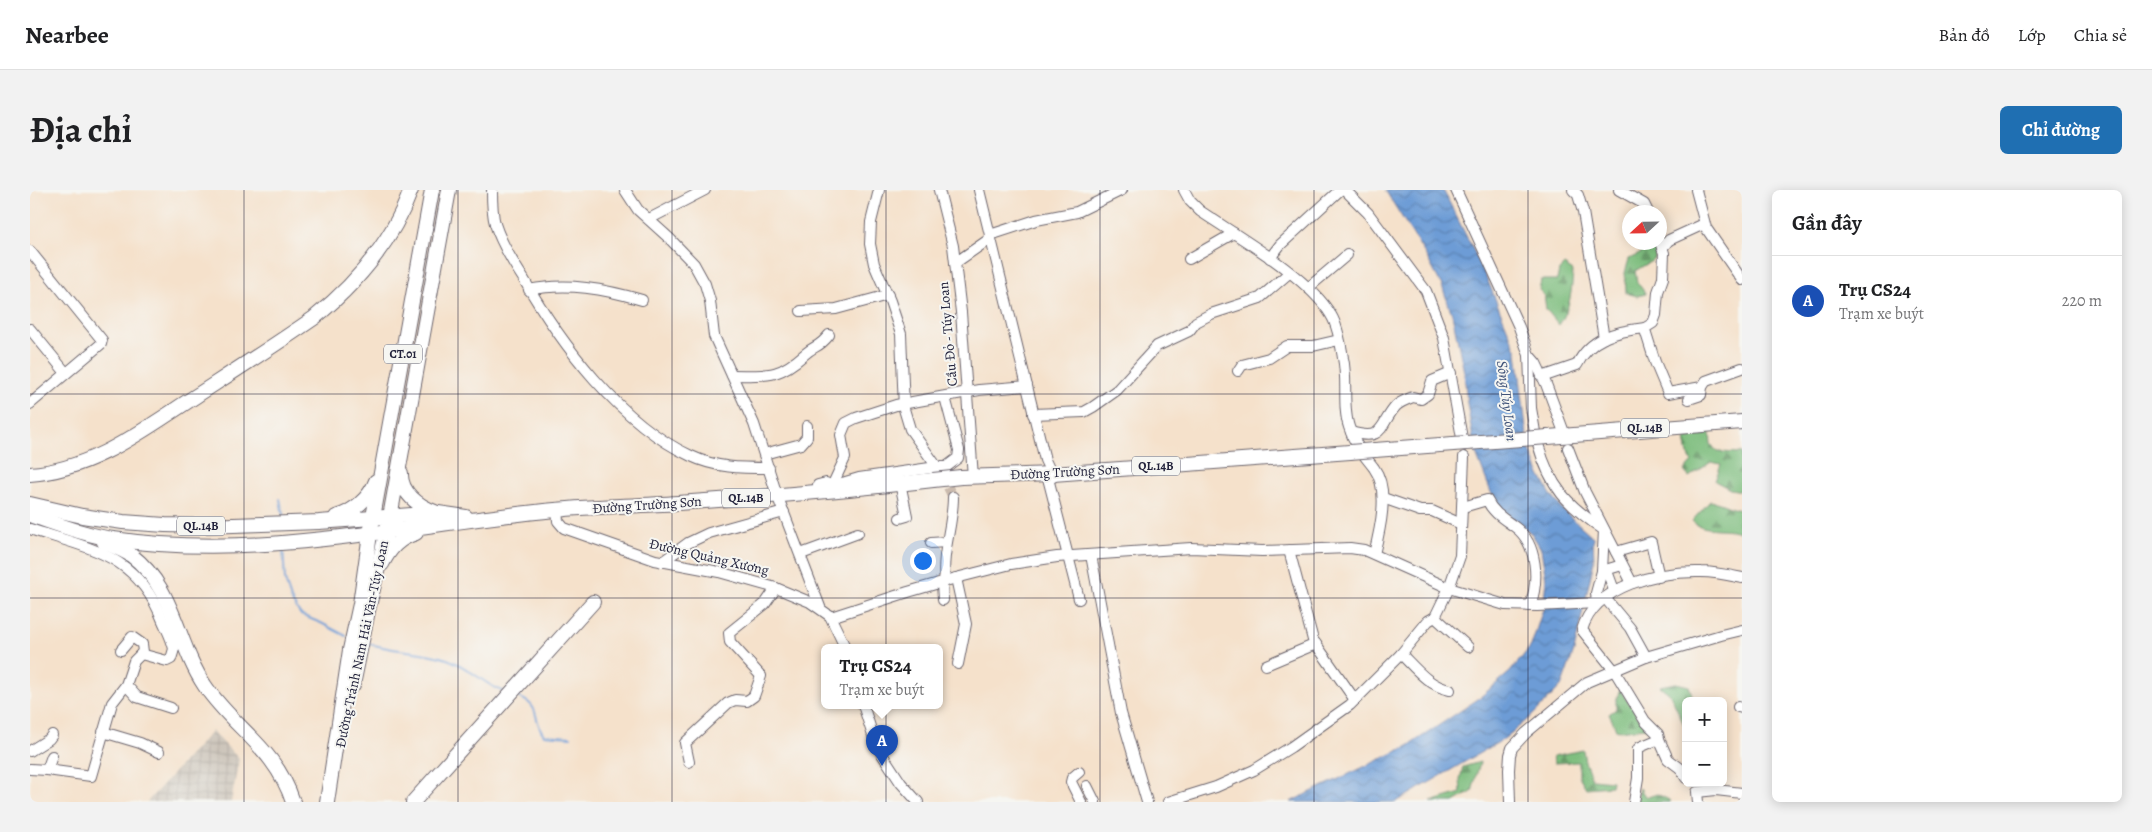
<!DOCTYPE html>
<html lang="vi">
<meta charset="utf-8">
<style>
:root{--surface:#fff;--page:#f2f2f2;--text:#202124;--muted:#757577;--line:#e0e0e0;--accent:#1f6fb2}
body{margin:0;font-family:Alegreya,serif;background:var(--page);color:var(--text)}
.controls{position:absolute;right:15px;bottom:15px;display:grid;overflow:hidden;border-radius:8px;box-shadow:0 2px 12px #0003}
.controls button{width:45px;height:45px;display:grid;place-items:center;padding:0;border:0;border-bottom:1px solid var(--line);background:var(--surface);color:var(--text);font:25px sans-serif}
.compass{position:absolute;left:1592px;top:15px;width:45px;height:45px;border-radius:50%;background:var(--surface);box-shadow:0 2px 12px #0003;rotate:248deg}
.you{position:absolute;left:892px;top:370px;width:18px;height:18px;margin:-12px;border:4px solid #fff;border-radius:50%;background:#1a73e8;box-shadow:0 0 0 8px #1a73e833}
.badge{display:grid;place-items:center;width:32px;height:32px;border-radius:50%;background:var(--accent);color:#fff;font-size:16px;font-weight:700}
.pin{position:absolute;translate:-50% -41px;filter:drop-shadow(0 1px 2px #0008)}
.pin::after{content:'';position:absolute;top:26px;width:18px;height:15px;background:inherit;clip-path:polygon(0 0,100% 0,50% 100%)}
.popup{position:absolute;left:791px;top:454px;width:122px;height:65px;box-sizing:border-box;display:grid;place-content:center;border-radius:8px;background:var(--surface);filter:drop-shadow(0 1px 4px #0005);font-size:16px;white-space:nowrap;color:var(--muted)}
.popup b{font-size:19px;color:var(--text)}
.popup::after{content:'';position:absolute;left:50%;top:100%;margin-left:-10px;border:10px solid transparent;border-top-color:var(--surface)}
.list{margin:0;padding:0;list-style:none}
h2{display:flex;justify-content:space-between;align-items:center;height:65px;margin:0;padding:0 20px;font-size:21px}
h2 small{font-size:16px;font-weight:400;color:var(--muted)}
.list li{display:grid;grid-template-columns:32px 1fr auto;gap:15px;align-items:center;box-sizing:border-box;height:90px;padding:0 20px;border-top:1px solid var(--line)}
.list b{display:block;font-size:19px;white-space:nowrap}
.list p{margin:0;font-size:16px;white-space:nowrap;color:var(--muted)}
.list em{font-size:16px;font-style:normal;color:var(--muted)}
.map{position:relative;flex:none;width:1712px;height:612px;overflow:hidden;border-radius:8px}
header{display:flex;align-items:center;gap:30px;box-sizing:border-box;height:70px;padding:0 25px;background:var(--surface);border-bottom:1px solid var(--line)}
header strong{font-size:24px}
nav{display:flex;gap:28px;margin-inline-start:auto;font-size:18px}
.intro{display:flex;align-items:center;justify-content:space-between;box-sizing:border-box;height:120px;padding:0 30px}
h1{margin:0;font-size:35px}
.button{padding:12px 22px;border-radius:8px;background:var(--accent);color:#fff;font-size:18px;font-weight:700}
main{display:flex;gap:30px;padding:0 30px}
aside{flex:1;background:var(--surface);border-radius:8px;box-shadow:0 2px 12px #0003}
.map>svg:first-child{display:block}
.industrial{fill:url(#industrial-grid)}
.forest{fill:url(#forest-firs);stroke:#50705c}
.water{fill:url(#water-waves);stroke:#485f88}
.lines{fill:none;stroke-linecap:round;stroke-linejoin:round}
.stream{stroke:#6d9cd6;stroke-width:2}
.minor-tunnel{stroke:#cbbbae;stroke-width:10;stroke-dasharray:10 5;stroke-linecap:butt}
.minor-casing{stroke:#6c656d;stroke-width:12}
.highway-casing{stroke:#6c656d;stroke-width:16}
.minor{stroke:#fff;stroke-width:10}
.highway{stroke:#fff;stroke-width:14}
.highway-bridge-casing{stroke:#6c656d;stroke-width:16;stroke-linecap:butt}
.highway-bridge{stroke:#fff;stroke-width:14}
.grid{fill:none;stroke:#22223b;stroke-width:1;stroke-opacity:0.55}
.labels{text-anchor:middle;dominant-baseline:central;stroke-width:4;stroke-linejoin:round;paint-order:stroke}
.shield{fill:#f6f6f2;stroke:#626272;stroke-width:1}
.shield-label{font-size:12px;font-weight:bold;fill:#22223b}
.street-label{font-size:14px;fill:#22223b;stroke:#f6f6f2}
.water-label{font-size:15px;font-style:italic;fill:#405379;stroke:#f6f6f2}
</style>
<header>
<strong>Nearbee</strong>
<nav><a>Bản đồ</a><a>Lớp</a><a>Chia sẻ</a></nav>
</header>
<div class="intro"><h1>Địa chỉ</h1><a class="button">Chỉ đường</a></div>
<main>
<div class="map">
<svg width="1712" height="612" viewBox="0 0 1712 612">
<defs>
<pattern id="industrial-grid" width="8" height="8" patternUnits="userSpaceOnUse" patternTransform="scale(1.25)"><rect width="8" height="8" fill="#cbc3b8"/><path d="M0 4h8M4 0v8" fill="none" stroke="#aea79f"/></pattern>
<pattern id="forest-firs" width="22" height="20" patternUnits="userSpaceOnUse" patternTransform="scale(1.25)"><rect width="22" height="20" fill="#7ebd7e"/><path d="M5 1l3.5 6h-7zM16 11l3.5 6h-7z" fill="#679968"/></pattern>
<pattern id="water-waves" width="16" height="10" patternUnits="userSpaceOnUse" patternTransform="scale(1.25)"><rect width="16" height="10" fill="#6d9cd6"/><path d="M0 5q4-4 8 0t8 0" fill="none" stroke="#597faf"/></pattern>
</defs>
<rect width="100%" height="100%" fill="#f6f6f2"/>
<filter id="ink" filterUnits="userSpaceOnUse"><feTurbulence type="fractalNoise" baseFrequency=".02" numOctaves="2"/><feDisplacementMap in="SourceGraphic" scale="10" xChannelSelector="R" yChannelSelector="G"/><feConvolveMatrix kernelMatrix="1 2 1 2 8 2 1 2 1" color-interpolation-filters="sRGB"/></filter>
<filter id="wash" filterUnits="userSpaceOnUse"><feTurbulence type="fractalNoise" baseFrequency=".0096" numOctaves="4" result="noise"/><feDisplacementMap in="SourceGraphic" scale="20" xChannelSelector="R" yChannelSelector="G"/><feGaussianBlur stdDeviation="1.12" result="paint"/><feColorMatrix in="noise" values="0 0 0 0 0 0 0 0 0 0 0 0 0 0 0 0 0 1.4 0 .05"/><feComposite in="paint" operator="in"/></filter>
<g filter="url(#wash)">
<rect width="100%" height="100%" fill="#f5e1cb"/>
<polygon class="industrial" points="182,541 209,569 201,612 117,612"/>
<g class="forest">
<polygon points="1626,56 1625,69 1605,81 1607,92 1616,104 1607,106 1596,103 1595,83 1599,69"/>
<path d="M1534 75 1543 81C1542 99 1540 120 1529 135L1516 119 1514 105 1509 100 1511 90H1527L1529 80Z"/>
<polygon points="1663,239 1680,243 1681,254 1687,262 1712,263 1712,301 1700,299 1685,291 1691,274 1681,272 1659,287 1654,281 1662,272 1658,264 1655,250"/>
<path d="M1680 311C1692 312 1700 319 1712 320V343C1697 336 1674 343 1662 331Z"/>
<polygon points="1646,493 1659,496 1664,511 1656,511 1656,539 1640,504 1630,496"/>
<polygon points="1590,500 1616,538 1587,541 1579,524 1586,519 1586,509"/>
<polygon points="1553,560 1555,572 1562,589 1582,591 1581,596 1556,598 1549,586 1549,572 1524,573 1523,566"/>
<polygon points="1450,572 1442,602 1424,612 1401,612 1431,603 1430,589 1433,577"/>
<polygon points="1610,598 1614,605 1618,607 1627,604 1639,610 1640,612 1606,612"/>
</g>
<polygon class="water" points="1355,0 1413,0 1453,79 1487,162 1498,255 1508,281 1521,305 1534,321 1563,347 1564,371 1544,461 1532,495 1504,524 1474,549 1366,612 1260,612 1378,556 1448,509 1480,482 1501,456 1513,419 1516,390 1511,359 1502,344 1466,315 1445,261 1437,213 1434,182 1422,124 1412,96 1395,64"/>
<g class="lines">
<g class="stream">
<polyline points="250,309 253,325"/>
<polyline points="253,359 255,390 261,410 271,425 291,433 316,446"/>
<path d="M337 453C363 462 391 460 417 469 438 476 453 494 474 502"/>
<path d="M485 506C513 515 501 527 514 545L541 547"/>
</g>
</g>
</g>
<g filter="url(#ink)">
<g class="lines">
<polyline class="minor-tunnel" points="911,284 923,307"/>
<g class="minor-casing">
<g id="minor">
<path d="M462 0C462 12 462 23 465 34 471 53 482 71 493 88 531 154 590 233 661 266 686 278 711 278 739 278"/>
<polyline points="595,0 608,20 639,48 664,74 675,94 680,111 684,146 724,234 747,305 790,417"/>
<polyline points="849,0 841,32 840,54 844,74 860,111 871,144 874,219 880,239 907,277 916,277 928,268 929,260 915,207"/>
<polyline points="909,0 923,56 931,122 943,287"/>
<polyline points="949,0 1015,270 1023,287 1018,290 1019,292 1049,409"/>
<path d="M1154 0 1160 11 1170 21C1207 46 1279 87 1301 125 1308 136 1311 155 1313 168 1318 190 1312 217 1319 237 1324 254 1334 265 1344 278 1360 300 1350 340 1344 364"/>
<polyline points="1315,0 1338,23 1396,101 1414,148 1432,248"/>
<polyline points="1426,0 1489,137 1499,165 1506,173 1516,194 1535,245"/>
<polyline points="1543,0 1548,5 1553,22 1574,148"/>
<polyline points="1589,0 1614,14 1618,22"/>
<polyline points="1666,0 1676,38 1712,90"/>
<polyline points="619,29 675,0"/>
<polyline points="960,45 1006,30 1047,22 1092,0"/>
<polyline points="1630,52 1634,63 1633,88 1628,102 1626,125 1623,133 1615,138 1615,140 1625,172 1638,203 1672,197"/>
<polyline points="1632,58 1639,50 1674,34"/>
<polyline points="0,61 72,150 71,154 0,214"/>
<polyline points="1240,68 1250,55 1310,0"/>
<polyline points="1159,69 1204,43"/>
<polyline points="925,73 961,48"/>
<polyline points="1278,98 1317,65"/>
<path d="M499 100C537 92 575 99 612 110"/>
<polyline points="771,121 806,119 858,105"/>
<polyline points="0,139 36,183"/>
<polyline points="1499,165 1501,218 1505,242"/>
<polyline points="1208,181 1212,175 1239,168 1257,156 1283,156 1309,150"/>
<path d="M702 185C737 185 747 189 775 164 785 155 789 158 799 145"/>
<path d="M1512 187 1547 175C1560 148 1586 141 1615 138"/>
<polyline points="1659,209 1671,205 1672,197 1676,191 1712,178"/>
<polyline points="1003,224 1054,222 1063,217 1087,200 1127,156 1159,141 1166,132 1181,124 1230,108 1259,83"/>
<path d="M1321 242C1355 252 1349 235 1366 216 1370 212 1378 209 1383 207L1391 209 1398 204 1402 191 1421 183"/>
<polyline points="1538,258 1555,302 1602,393"/>
<polyline points="734,264 771,254 777,247 777,236"/>
<polyline points="802,296 815,268 811,245 816,233 826,228 866,215 949,200 997,196"/>
<polyline points="788,303 788,295 796,293 802,296 829,288 907,277"/>
<polyline points="1353,308 1390,321 1402,321 1431,334"/>
<path d="M1433 317 1457 310C1463 323 1474 329 1485 337 1508 354 1509 391 1500 416"/>
<polyline points="527,320 528,331 534,338 625,370 689,382 746,398 780,412 800,426 815,457"/>
<polyline points="870,328 877,326 870,293"/>
<path d="M0 339C61 359 107 364 133 431 137 440 142 449 144 459L141 469 137 471 111 464"/>
<polyline points="901,353 916,352"/>
<polyline points="1259,360 1283,450 1325,510"/>
<polyline points="1586,362 1621,352 1629,387"/>
<polyline points="771,364 828,343"/>
<polyline points="1061,365 1091,523 1117,612"/>
<polyline points="632,372 658,353 679,343 754,322"/>
<polyline points="1572,381 1592,375"/>
<polyline points="1577,381 1584,400"/>
<polyline points="926,388 936,434 928,474"/>
<path d="M915 392C911 363 923 336 923 307"/>
<polyline points="912,393 913,410"/>
<polyline points="1575,408 1600,438 1616,467"/>
<path d="M801 427 878 402 926 388 981 374 1027 367 1161 358 1232 361 1320 358 1334 360 1419 398 1475 415 1507 416 1567 413 1566 403 1572 381 1574 340C1537 315 1520 297 1508 254"/>
<polyline points="1405,427 1438,457"/>
<path d="M1371 464C1386 479 1399 496 1420 500"/>
<polyline points="1236,475 1286,454"/>
<polyline points="96,495 107,507 141,518"/>
<polyline points="833,515 846,555 871,593 888,612"/>
<polyline points="1708,517 1712,518"/>
<polyline points="73,542 110,553 129,562"/>
<polyline points="1629,549 1638,569 1650,578 1656,588"/>
<polyline points="0,561 19,549 22,545"/>
<polyline points="659,572 655,553 698,513 705,510 717,511 724,506 731,486 700,452 699,443 735,414 746,398"/>
<polyline points="0,579 17,580 22,566"/>
<polyline points="17,580 61,586 82,513 96,495 104,471 113,462 112,454 102,447 91,460"/>
<polyline points="1049,582 1042,588 1041,592 1051,612"/>
<polyline points="1057,596 1065,612"/>
<polyline points="1138,612 1186,597 1224,580 1261,557 1320,515 1371,464 1398,431 1405,427 1419,398 1430,366 1434,267"/>
<polyline points="1480,612 1479,580 1480,565 1482,558 1496,543 1557,492 1616,467 1691,445 1712,440"/>
<path d="M1604 612 1608 588V559L1610 557 1629 549 1628 544 1615 531 1584 480 1552 440C1565 395 1629 381 1671 382 1685 382 1698 385 1712 388"/>
<polyline points="1668,612 1667,602 1686,600 1712,603"/>
</g>
</g>
<g class="highway-casing">
<g id="highway">
<polyline points="1518,247 1712,232"/>
<polyline points="1345,260 1423,254"/>
<path d="M371 283C370 302 388 316 405 322"/>
<path d="M0 284C63 280 116 238 166 206 206 180 245 155 284 128 326 94 362 52 381 0"/>
<polyline points="931,287 1023,284 1320,262"/>
<polyline points="0,314 52,326 93,332 135,335 175,336 289,332 408,323 436,327"/>
<path d="M0 325C27 334 55 345 83 349 231 371 379 334 525 320 566 316 607 316 648 313 733 307 818 300 903 290"/>
<path d="M306 327C323 322 340 308 346 291"/>
<path d="M74 352C83 356 93 360 101 365 145 398 146 453 175 496 205 540 245 557 263 612"/>
<path d="M352 374C360 358 369 348 386 343"/>
<polyline points="323,495 339,416 360,327 419,0"/>
<polyline points="297,612 320,460 330,414 340,344 402,0"/>
<polyline points="383,612 563,412"/>
</g>
</g>
<use href="#minor" class="minor"/>
<use href="#highway" class="highway"/>
<g class="highway-bridge-casing">
<g id="highway-bridge">
<polyline points="1423,254 1518,247"/>
<polyline points="1320,262 1345,260"/>
<polyline points="903,290 931,287"/>
</g>
</g>
<use href="#highway-bridge" class="highway-bridge"/>
</g>
</g>
<path class="grid" d="M214 0V612M428 0V612M642 0V612M856 0V612M1070 0V612M1284 0V612M1498 0V612M0 204H1712M0 408H1712"/>
<g class="labels">
<g class="shield">
<rect x="354" y="154.5" width="38" height="19" rx="4"/>
<rect x="1591" y="228.5" width="48" height="19" rx="4"/>
<rect x="1102" y="266.5" width="48" height="19" rx="4"/>
<rect x="692" y="298.5" width="48" height="19" rx="4"/>
<rect x="147" y="326.5" width="48" height="19" rx="4"/>
</g>
<g class="shield-label">
<text x="373" y="164">CT.01</text>
<text x="1615" y="238">QL.14B</text>
<text x="1126" y="276">QL.14B</text>
<text x="716" y="308">QL.14B</text>
<text x="171" y="336">QL.14B</text>
</g>
<g class="street-label">
<text transform="translate(918 144) rotate(-95)">Cầu Đỏ - Túy Loan</text>
<text transform="translate(1035 282) rotate(-3)">Đường Trường Sơn</text>
<text transform="translate(617 315) rotate(-4)">Đường Trường Sơn</text>
<text transform="translate(679 367) rotate(13)">Đường Quảng Xương</text>
<text transform="translate(332 454) rotate(-78)">Đường Tránh Nam Hải Vân-Túy Loan</text>
</g>
<g class="water-label">
<text transform="translate(1477 211) rotate(83)">Sông Túy Loan</text>
</g>
</g>
</svg>
<div class="controls">
<button>+</button>
<button>−</button>
</div>
<svg class="compass" viewBox="-18 -18 36 36"><path d="M0-13l5 13h-10z" fill="#e53935"/><path d="M0 13l5-13h-10z" fill="#757577"/></svg>
<div class="you"></div>
<div class="pin badge" style="left:852px;top:576px;background:#1a4fb4">A</div>
<div class="popup"><b>Trụ CS24</b>Trạm xe buýt</div>
</div>
<aside>
<h2>Gần đây<small></small></h2>
<ul class="list">
<li><span class="badge" style="background:#1a4fb4">A</span><div><b>Trụ CS24</b><p>Trạm xe buýt</p></div><em>220 m</em></li>
</ul>
</aside>
</main>
